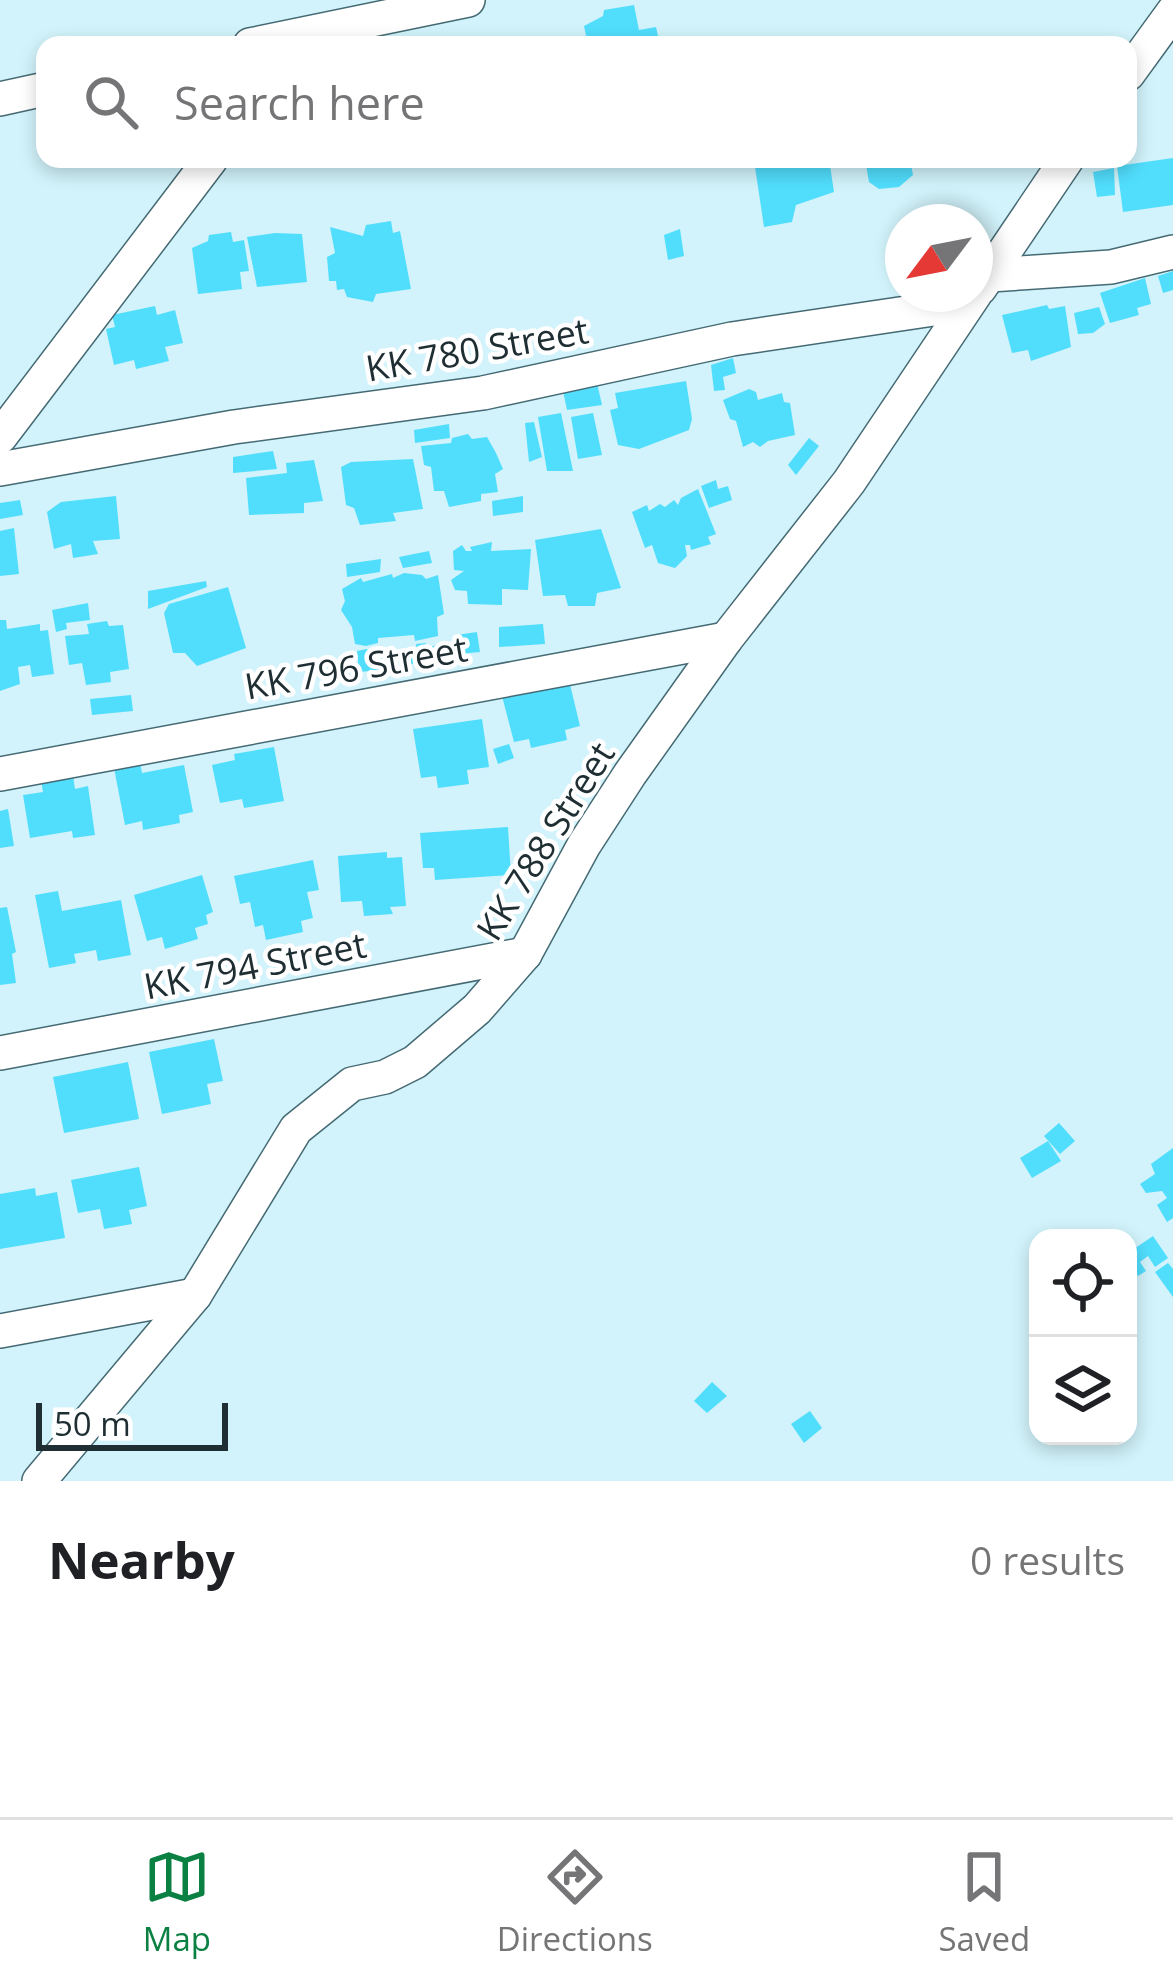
<!DOCTYPE html>
<style>
:root{--surface:#fff;--page:#f6f6f6;--text:#202124;--muted:#757577;--line:#e0e0e0;--accent:#0b8043}
body{margin:0;font-family:"Open Sans",sans-serif;background:var(--page);color:var(--text)}
.controls{position:absolute;right:36px;bottom:36px;display:grid;overflow:hidden;border-radius:24px;box-shadow:0 6px 18px #0003}
.controls button{width:108px;height:108px;display:grid;place-items:center;padding:0;border:0;border-bottom:3px solid var(--line);background:var(--surface);color:var(--text);font:60px sans-serif}
.compass{position:absolute;left:885px;top:204px;width:108px;height:108px;border-radius:50%;background:var(--surface);box-shadow:0 6px 18px #0003;rotate:238deg}
.scale{position:absolute;left:36px;bottom:30px;width:192px;box-sizing:border-box;padding-left:12px;border:6px solid #1e2e32;border-top:0;font-size:33px;line-height:42px;white-space:nowrap;color:#1e2e32;-webkit-text-stroke:9px #fff;paint-order:stroke}
.list{margin:0;padding:0;list-style:none}
h2{display:flex;justify-content:space-between;align-items:center;height:156px;margin:0;padding:0 48px;font-size:51px}
h2 small{font-size:39px;font-weight:400;color:var(--muted)}
.icon{flex:none;width:66px;height:66px;fill:none;stroke:currentColor;stroke-width:2;stroke-linecap:round;stroke-linejoin:round}
.map{position:relative;flex:none;width:1173px;height:1481px;overflow:hidden}
.search{position:absolute;background:var(--surface);box-shadow:0 6px 18px #0003;left:36px;right:36px;top:36px;height:132px;display:flex;align-items:center;gap:30px;box-sizing:border-box;padding:0 42px;border-radius:24px;color:var(--muted);font-size:45px}
.sheet{height:336px;background:var(--surface)}
nav{display:flex;justify-content:space-around;align-items:center;box-sizing:border-box;height:168px;border-top:3px solid var(--line);background:var(--surface);font-size:33px;color:var(--muted)}
nav a{display:grid;justify-items:center;gap:6px}
nav .on{color:var(--accent)}
.map>svg:first-child{display:block}
.building{fill:#51defd}
.lines{fill:none;stroke-linecap:round;stroke-linejoin:round}
.minor-casing{stroke:#456a73;stroke-width:36}
.minor{stroke:#fff;stroke-width:33}
.labels{text-anchor:middle;dominant-baseline:central;stroke-width:9;stroke-linejoin:round;paint-order:stroke}
.street-label{font-size:36px;fill:#1e2e32;stroke:#fff}
</style>
<div class="map">
<svg width="1173" height="1481" viewBox="0 0 1173 1481">
<rect width="100%" height="100%" fill="#d2f3fb"/>
<g class="building">
<polygon points="634,5 639,30 656,27 660,45 588,45 584,26 603,16 604,10"/>
<polygon points="1173,158 1173,205 1123,212 1117,166"/>
<polygon points="796,159 829,159 834,192 796,205 792,222 764,227 755,167"/>
<polygon points="865,159 910,159 913,175 899,187 879,189 869,182"/>
<polygon points="1114,168 1115,195 1097,197 1093,172"/>
<polygon points="391,221 393,233 400,231 411,289 376,294 373,302 347,297 344,289 337,290 336,281 329,281 327,257 335,253 330,227 363,236 366,225"/>
<polygon points="680,229 684,256 668,260 664,235"/>
<polygon points="231,232 233,242 244,240 249,271 240,272 242,289 198,294 192,248 208,241 209,235"/>
<polygon points="275,233 302,234 307,282 257,287 247,237"/>
<polygon points="1173,271 1173,290 1163,293 1158,276"/>
<polygon points="1145,278 1151,304 1137,308 1139,315 1110,323 1100,293"/>
<polygon points="1047,305 1049,309 1065,306 1071,347 1031,361 1028,350 1012,353 1002,315"/>
<polygon points="155,306 157,315 175,310 183,343 165,347 169,361 136,369 134,360 114,365 106,329 115,327 112,315"/>
<polygon points="1099,307 1105,324 1093,333 1078,334 1074,313"/>
<polygon points="733,358 736,373 723,377 725,390 714,391 711,365"/>
<polygon points="686,381 692,419 689,430 639,449 618,445 610,410 618,408 615,393"/>
<polygon points="597,383 602,405 567,410 563,391"/>
<polygon points="749,389 756,392 758,400 782,393 784,402 790,403 795,435 768,441 760,447 753,442 743,447 736,421 730,419 723,400"/>
<polygon points="561,413 573,471 547,471 538,417"/>
<polygon points="593,413 602,455 578,459 571,417"/>
<polygon points="534,422 542,457 529,462 525,423"/>
<polygon points="449,424 450,438 415,443 414,430"/>
<polygon points="468,434 472,439 487,437 496,453 503,469 495,474 498,492 481,494 481,501 449,507 444,491 434,491 431,467 424,465 421,446 451,443 452,438"/>
<polygon points="809,438 819,446 796,475 788,465"/>
<polygon points="273,451 277,469 233,473 233,457"/>
<polygon points="413,459 423,509 393,513 396,521 360,525 354,508 346,505 341,467 351,462"/>
<polygon points="314,460 323,501 304,503 304,513 249,515 246,478 287,473 286,463"/>
<polygon points="716,480 718,489 728,486 732,500 709,508 701,486"/>
<polygon points="698,489 716,534 708,537 711,544 691,550 690,545 685,545 687,556 675,568 658,563 652,545 645,548 632,512 647,505 649,511 660,504 665,507 674,500 678,505 681,498"/>
<polygon points="116,496 120,539 93,541 98,554 73,558 71,544 54,549 47,512 61,502"/>
<polygon points="523,496 523,512 493,516 492,501"/>
<polygon points="20,500 23,515 0,519 0,503"/>
<polygon points="14,528 19,574 0,576 0,531"/>
<polygon points="601,529 621,588 597,593 595,606 568,606 565,595 543,596 535,540"/>
<polygon points="492,542 491,551 531,549 528,590 502,589 502,605 468,604 467,591 455,590 451,580 464,571 454,570 453,551 462,545 466,551 472,551 470,547"/>
<polygon points="429,551 432,563 403,568 399,557"/>
<polygon points="381,559 380,572 347,577 346,564"/>
<polygon points="404,573 422,575 426,579 438,575 444,614 437,617 438,636 415,641 414,635 378,638 378,643 366,646 355,644 352,627 341,610 345,601 342,589 361,578 363,582 392,574 393,578"/>
<polygon points="206,581 207,587 148,609 148,591"/>
<polygon points="228,587 246,648 197,666 185,653 173,653 164,613 169,604"/>
<polygon points="88,603 90,620 66,623 67,629 56,632 52,610"/>
<polygon points="0,620 6,620 7,629 40,624 40,631 48,630 54,674 32,677 30,665 18,667 20,684 0,691"/>
<polygon points="107,621 109,626 123,625 129,669 110,672 111,682 86,685 82,663 69,665 65,636 89,634 87,624"/>
<polygon points="543,624 545,644 499,647 499,627"/>
<polygon points="477,632 480,652 459,654 456,635"/>
<polygon points="426,643 426,648 443,643 441,652 450,651 450,660 411,664 411,655 418,656 416,644"/>
<polygon points="367,649 369,652 387,650 387,660 394,661 392,669 359,672 357,651"/>
<polygon points="569,680 580,726 565,730 567,740 531,748 529,739 514,742 502,696"/>
<polygon points="131,695 133,711 92,715 90,699"/>
<polygon points="482,719 489,767 467,770 469,784 438,788 436,776 421,778 413,729"/>
<polygon points="509,744 514,758 498,764 493,749"/>
<polygon points="274,747 284,801 244,808 242,799 220,803 212,765 235,760 234,754"/>
<polygon points="140,762 142,773 184,765 193,812 179,815 180,823 143,830 142,821 125,825 114,768"/>
<polygon points="73,776 75,789 88,786 95,835 73,838 72,831 30,838 23,795 43,792 41,781"/>
<polygon points="8,809 14,846 0,848 0,811"/>
<polygon points="508,827 511,875 435,880 434,868 423,868 420,833"/>
<polygon points="387,852 387,858 402,857 406,906 390,907 393,914 364,916 362,901 341,902 338,856"/>
<polygon points="313,860 319,890 307,892 313,918 301,921 303,932 266,940 263,925 255,927 250,902 240,904 234,876"/>
<polygon points="202,875 213,912 206,915 208,924 195,928 198,939 165,949 162,937 147,941 134,895"/>
<polygon points="58,891 62,911 121,900 131,955 98,961 96,950 74,954 76,963 49,968 35,895"/>
<polygon points="7,907 16,952 12,954 16,983 0,985 0,908"/>
<polygon points="214,1039 223,1081 207,1084 211,1104 162,1114 149,1052"/>
<polygon points="128,1062 139,1119 64,1133 53,1077"/>
<polygon points="1059,1123 1075,1141 1060,1154 1044,1136"/>
<polygon points="1048,1141 1061,1161 1032,1178 1020,1158"/>
<polygon points="1173,1148 1173,1218 1167,1222 1157,1205 1167,1198 1162,1191 1146,1193 1140,1184 1155,1174 1151,1164"/>
<polygon points="139,1167 147,1206 129,1210 132,1224 104,1229 100,1209 78,1213 71,1180"/>
<polygon points="35,1188 36,1196 57,1192 65,1238 0,1249 0,1194"/>
<polygon points="1153,1236 1168,1258 1155,1267 1148,1256 1140,1262 1146,1271 1138,1276 1128,1262 1128,1253"/>
<polygon points="1168,1263 1173,1269 1173,1297 1155,1272"/>
<polygon points="712,1382 727,1396 707,1413 694,1401"/>
<polygon points="810,1411 822,1428 804,1443 791,1424"/>
</g>
<g class="lines">
<g class="minor-casing">
<g id="minor">
<polyline points="250,45 468,0"/>
<polyline points="1128,74 1173,12"/>
<polyline points="0,99 45,89"/>
<polyline points="990,275 1111,267 1173,252"/>
<polyline points="980,288 1067,159"/>
<polyline points="0,437 211,159"/>
<polyline points="0,469 234,427 483,393 732,339 967,304"/>
<polyline points="0,774 726,639"/>
<polyline points="0,1053 525,954"/>
<polyline points="0,1331 195,1295"/>
<polyline points="39,1481 195,1295 296,1129 352,1084 385,1077 415,1062 477,1009 525,954 584,845 630,774 726,639 849,482 975,294"/>
</g>
</g>
<use href="#minor" class="minor"/>
</g>
<g class="labels">
<g class="street-label">
<text transform="translate(477 349) rotate(-10)">KK 780 Street</text>
<text transform="translate(356 667) rotate(-10)">KK 796 Street</text>
<text transform="translate(545 841) rotate(-58)">KK 788 Street</text>
<text transform="translate(255 965) rotate(-11)">KK 794 Street</text>
</g>
</g>
</svg>
<div class="controls">
<button><svg class="icon" aria-label="locate" viewBox="0 0 24 24"><circle cx="12" cy="12" r="6"/><path d="M12 2v4M12 18v4M2 12h4M18 12h4"/></svg></button>
<button><svg class="icon" aria-label="layers" viewBox="0 0 24 24"><path d="M12 4l9 5-9 5-9-5zM3 14l9 5 9-5"/></svg></button>
</div>
<svg class="compass" viewBox="-18 -18 36 36"><path d="M0-13l5 13h-10z" fill="#e53935"/><path d="M0 13l5-13h-10z" fill="#757577"/></svg>
<div class="scale">50 m</div>
<div class="search"><svg class="icon" aria-label="search" viewBox="0 0 24 24"><circle cx="10" cy="10" r="6"/><path d="M15 15l6 6"/></svg>Search here</div>
</div>
<section class="sheet">
<h2>Nearby<small>0 results</small></h2>
<ul class="list">
</ul>
</section>
<nav>
<a class="on"><svg class="icon" aria-label="map" viewBox="0 0 24 24"><path d="M3 6l6-2 6 2 6-2v14l-6 2-6-2-6 2zM9 4v14M15 6v14"/></svg>Map</a>
<a><svg class="icon" aria-label="directions" viewBox="0 0 24 24"><path d="M12 3l9 9-9 9-9-9zM9 14v-3h6M13 9l2 2-2 2"/></svg>Directions</a>
<a><svg class="icon" aria-label="saved" viewBox="0 0 24 24"><path d="M7 4h10v16l-5-4-5 4z"/></svg>Saved</a>
</nav>
